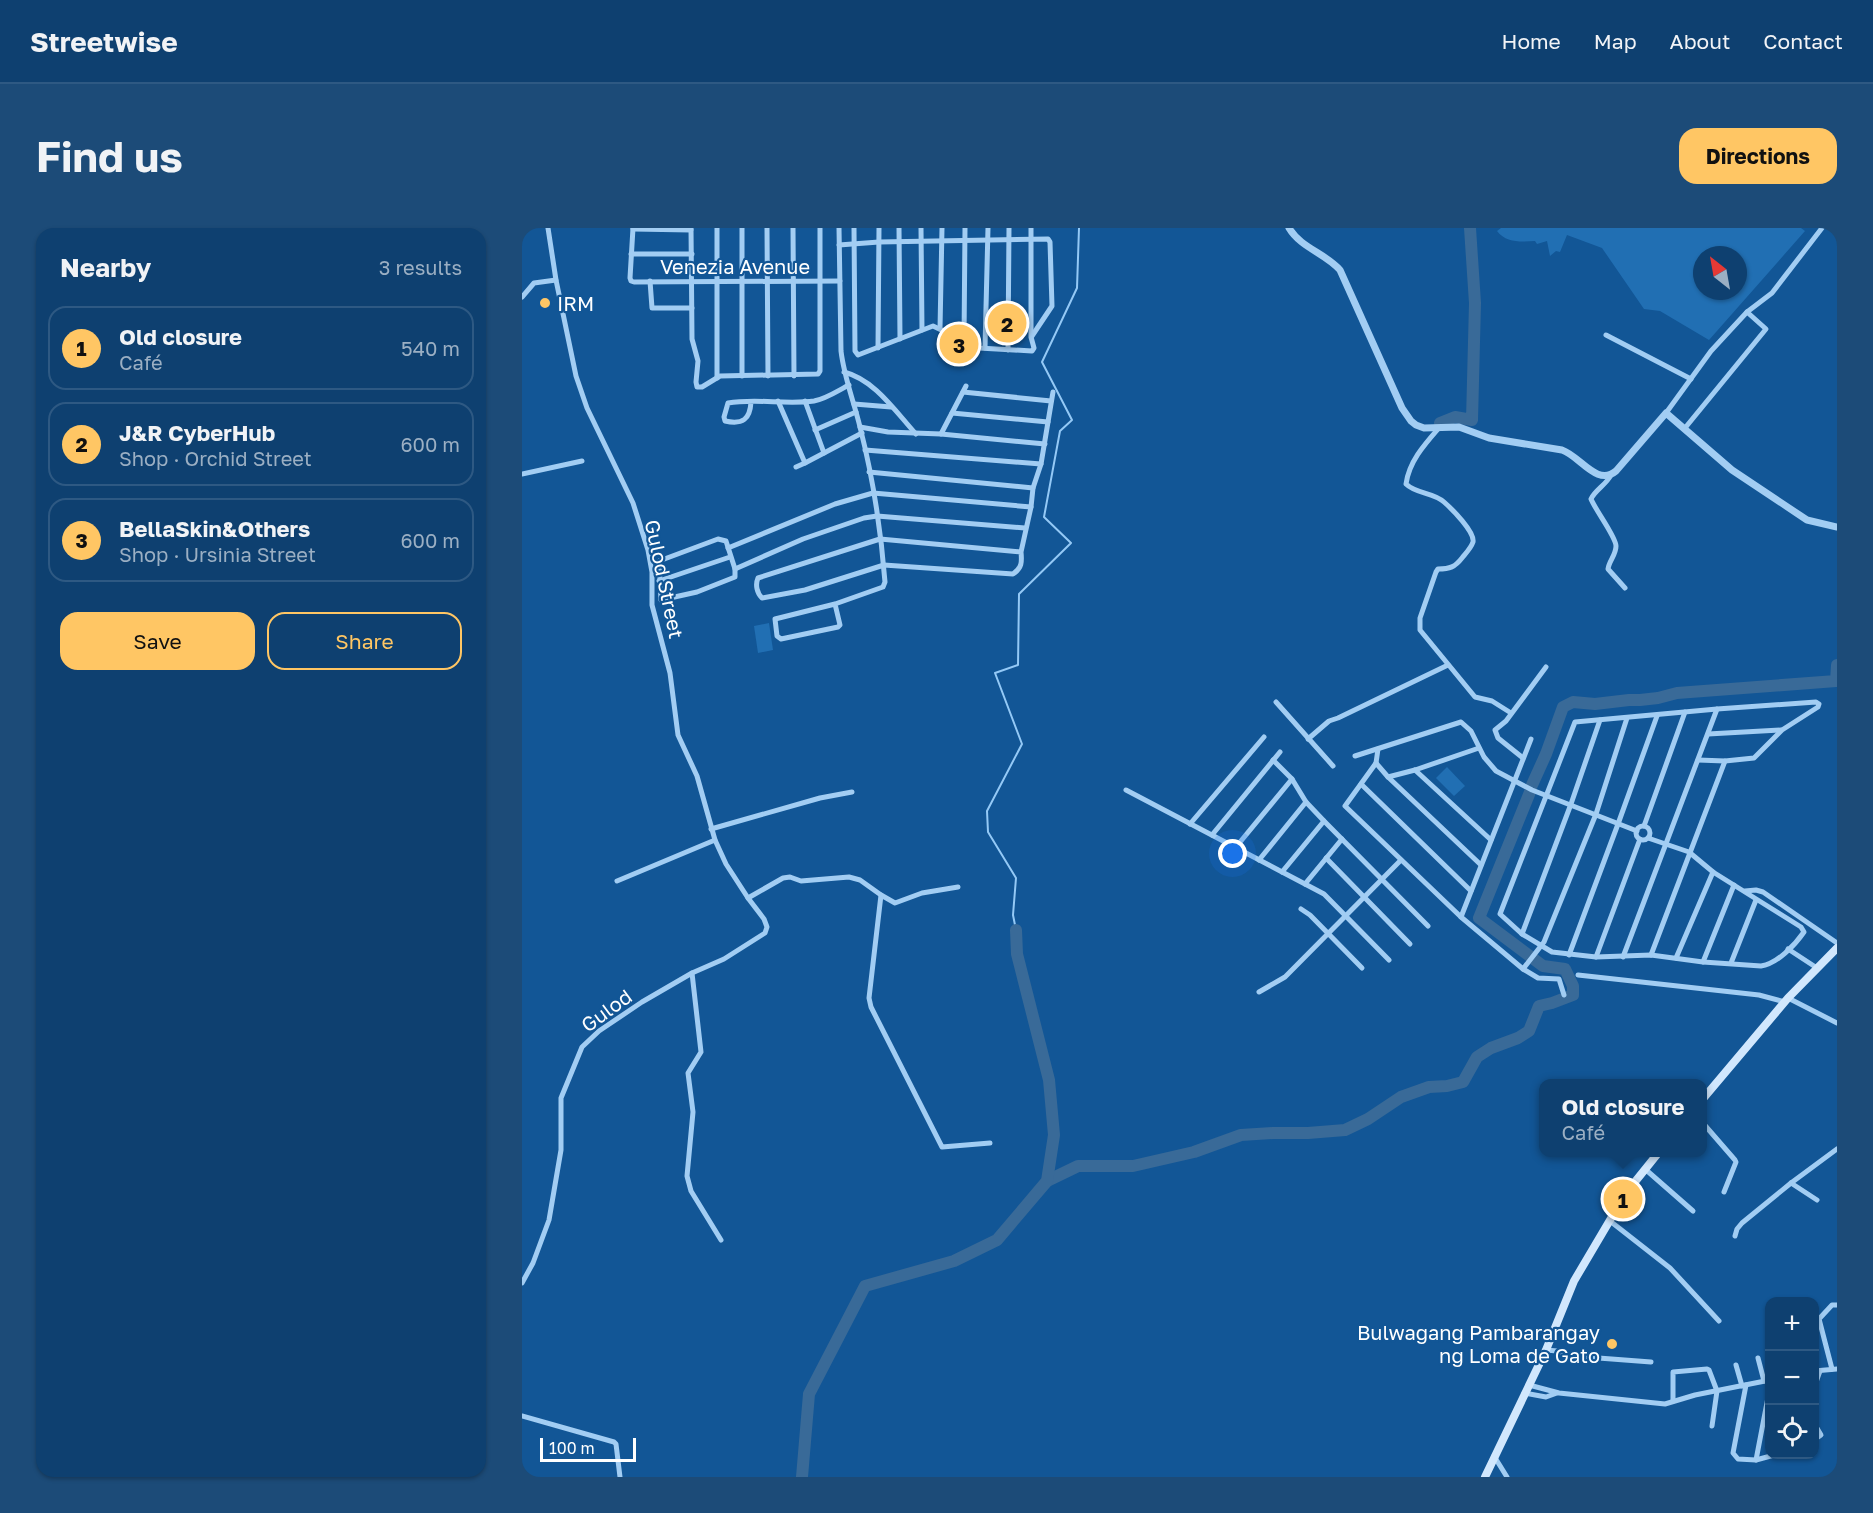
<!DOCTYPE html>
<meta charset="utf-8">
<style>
:root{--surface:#0e4070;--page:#1c4b78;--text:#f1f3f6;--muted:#9bafc3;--line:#2e5983;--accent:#ffc664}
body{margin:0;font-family:"Golos Text",sans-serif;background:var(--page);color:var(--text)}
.controls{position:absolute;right:18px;bottom:18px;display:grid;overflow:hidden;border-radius:12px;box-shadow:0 2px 4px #0004}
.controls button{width:54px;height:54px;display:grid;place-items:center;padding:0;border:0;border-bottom:2px solid var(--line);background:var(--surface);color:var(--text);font:30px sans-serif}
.compass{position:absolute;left:1171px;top:18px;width:54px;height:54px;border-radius:50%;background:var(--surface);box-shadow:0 2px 4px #0004;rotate:329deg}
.scale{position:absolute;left:18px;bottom:15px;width:96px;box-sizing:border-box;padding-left:6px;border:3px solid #fff;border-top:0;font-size:16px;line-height:21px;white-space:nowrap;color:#fff;-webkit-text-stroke:4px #125696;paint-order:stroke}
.you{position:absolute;left:711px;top:626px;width:21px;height:21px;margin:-15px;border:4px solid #fff;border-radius:50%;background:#1a73e8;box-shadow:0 0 0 9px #1a73e833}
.badge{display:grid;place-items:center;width:39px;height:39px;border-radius:50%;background:var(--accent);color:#111;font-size:20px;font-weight:700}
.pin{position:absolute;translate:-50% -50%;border:3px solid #fff;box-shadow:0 2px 6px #0006}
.popup{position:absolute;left:1017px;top:851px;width:168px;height:78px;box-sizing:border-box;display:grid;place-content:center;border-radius:12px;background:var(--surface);filter:drop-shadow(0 2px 4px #0005);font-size:20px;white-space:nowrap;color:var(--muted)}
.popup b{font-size:22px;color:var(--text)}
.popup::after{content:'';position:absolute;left:50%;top:100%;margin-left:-12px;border:12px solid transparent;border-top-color:var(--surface)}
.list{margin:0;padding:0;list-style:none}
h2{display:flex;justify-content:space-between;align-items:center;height:78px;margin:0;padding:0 24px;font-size:26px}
h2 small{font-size:20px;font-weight:400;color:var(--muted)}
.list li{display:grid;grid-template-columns:39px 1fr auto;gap:18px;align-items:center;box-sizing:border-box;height:84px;margin:0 12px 12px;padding:0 12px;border:2px solid var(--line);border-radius:18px}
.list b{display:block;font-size:22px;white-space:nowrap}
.list p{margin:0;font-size:20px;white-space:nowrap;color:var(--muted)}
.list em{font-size:20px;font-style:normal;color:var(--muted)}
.actions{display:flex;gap:12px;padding:18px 24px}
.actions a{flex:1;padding:14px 0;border:2px solid var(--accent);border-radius:18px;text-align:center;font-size:21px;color:var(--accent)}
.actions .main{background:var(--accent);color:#111}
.icon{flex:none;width:33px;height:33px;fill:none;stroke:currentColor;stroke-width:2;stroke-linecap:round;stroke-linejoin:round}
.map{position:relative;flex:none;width:1315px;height:1249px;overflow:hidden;border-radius:18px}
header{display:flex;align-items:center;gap:36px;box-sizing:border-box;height:84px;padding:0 30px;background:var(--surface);border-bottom:2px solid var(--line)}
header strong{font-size:28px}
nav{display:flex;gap:33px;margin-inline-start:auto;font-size:21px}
.intro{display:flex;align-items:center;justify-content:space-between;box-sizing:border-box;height:144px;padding:0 36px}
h1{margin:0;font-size:42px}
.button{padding:15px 27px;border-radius:18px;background:var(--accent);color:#111;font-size:21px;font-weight:700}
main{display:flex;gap:36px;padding:0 36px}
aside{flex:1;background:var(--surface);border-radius:18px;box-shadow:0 2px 4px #0004}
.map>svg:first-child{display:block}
.green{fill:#216fb3;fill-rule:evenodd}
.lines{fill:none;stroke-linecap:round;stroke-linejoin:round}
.stream{stroke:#94c9f6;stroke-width:2}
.river{stroke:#396a98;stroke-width:12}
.minor{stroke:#a2cdf3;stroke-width:5}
.tertiary{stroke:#a2cdf3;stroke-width:7}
.secondary{stroke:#d1e7fd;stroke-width:8}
.poi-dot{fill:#ffc664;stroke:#125696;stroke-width:2}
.labels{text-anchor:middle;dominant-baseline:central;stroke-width:4.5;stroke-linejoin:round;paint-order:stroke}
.street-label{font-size:20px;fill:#fff;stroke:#125696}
.poi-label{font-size:20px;fill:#fff;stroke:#125696;text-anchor:start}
</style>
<header>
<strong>Streetwise</strong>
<nav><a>Home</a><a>Map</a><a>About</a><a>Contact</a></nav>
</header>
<div class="intro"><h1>Find us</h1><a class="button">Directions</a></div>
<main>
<aside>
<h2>Nearby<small>3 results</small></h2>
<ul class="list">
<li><span class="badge">1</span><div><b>Old closure</b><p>Café</p></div><em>540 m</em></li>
<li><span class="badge">2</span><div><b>J&amp;R CyberHub</b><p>Shop · Orchid Street</p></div><em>600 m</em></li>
<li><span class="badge">3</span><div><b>BellaSkin&amp;Others</b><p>Shop · Ursinia Street</p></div><em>600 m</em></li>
</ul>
<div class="actions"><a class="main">Save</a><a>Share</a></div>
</aside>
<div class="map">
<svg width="1315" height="1249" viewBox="0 0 1315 1249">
<rect width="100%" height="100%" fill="#125696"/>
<g class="green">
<path d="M979 0H1279L1283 3 1187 112 1138 83 1122 81 1080 20 1045 7 1038 24 1034 23 1028 28 1025 13 1015 16 1013 13C999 14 984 15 975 3ZM1180 27H1216V63H1180Z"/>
<polygon points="247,395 251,422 236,425 232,398"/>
<polygon points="925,539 943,558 932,568 914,550"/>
</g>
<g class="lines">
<polyline class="stream" points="494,702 491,687 494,650 466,604 465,583 500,516 473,445 496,437 497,366 549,315 522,289 538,203 550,192 520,134 555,60 557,0"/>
<g class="river">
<polyline points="918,195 933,189 950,192 953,75 948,0"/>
<polyline points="1010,557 1024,526 1041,479 1051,474 1073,476 1107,472 1118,472 1136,470 1155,465 1314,453 1315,437"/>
<polyline points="525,953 556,938 611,938 672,924 719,907 751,905 786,905 823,902 846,891 879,869 907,859 925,858 941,854 955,829 969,820 996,810 1007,803 1017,778 1030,775 1051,767 1051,758 1043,741 1021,738 957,690 1008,564"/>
<polyline points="280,1249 287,1166 343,1058 432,1033 475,1012 525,953 532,907 527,852 495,726 494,702"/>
</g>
<g class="minor">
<polyline points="111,0 108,50 109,53 112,54 318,53"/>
<polyline points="169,0 170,111 176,133 174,154 175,159 180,159 198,148 296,146 298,143 298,0"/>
<polyline points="195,0 195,150"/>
<polyline points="245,0 246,148"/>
<polyline points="271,0 272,148"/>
<polyline points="332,0 333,123 336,127 411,98 457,120 510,123 512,120 509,109 509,0"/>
<polyline points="377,0 378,111"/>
<polyline points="399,0 400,102"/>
<polyline points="111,1 169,2"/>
<polyline points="317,17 357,14 526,11 528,14 530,78 510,108"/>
<polyline points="109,26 170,26"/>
<polyline points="128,53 130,80 170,80"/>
<polyline points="0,69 12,55 34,52"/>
<polyline points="418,101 420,0"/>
<polyline points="1084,107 1169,151"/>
<polyline points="442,113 443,0"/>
<polyline points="356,120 357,0"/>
<polyline points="463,120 466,0"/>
<polyline points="486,122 487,0"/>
<path d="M322 144C353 152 373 183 394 206"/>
<polyline points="220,148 220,0"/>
<polyline points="441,164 529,173"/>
<polyline points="256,173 283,235 340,205"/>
<polyline points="283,173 302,225"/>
<path d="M229 174C228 191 221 197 203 193L202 189 206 175C234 170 264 177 292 173 304 171 317 162 327 157"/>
<polyline points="332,176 369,179"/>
<polyline points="430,185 526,194"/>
<polyline points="1144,185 1189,123 1225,84 1250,65 1300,0"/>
<polyline points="338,199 366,204 419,206 523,216"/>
<polyline points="1163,200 1244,101 1225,84"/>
<path d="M916 201C902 217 887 234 884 256 894 266 911 264 922 274 930 281 953 304 951 314 949 320 944 325 940 330 933 339 928 341 916 341L914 344 898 390V402L953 469 970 473 989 485"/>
<polyline points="293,202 334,184"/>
<polyline points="419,206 444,158"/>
<polyline points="343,222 519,236"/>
<polyline points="274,239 283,235"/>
<polyline points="347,244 511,260"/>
<polyline points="0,246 60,233"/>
<path d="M1089 247C1084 257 1073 262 1069 271 1074 283 1094 309 1094 318 1094 327 1087 333 1086 341L1103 360"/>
<polygon points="196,311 204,313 213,341 213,349 175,364 139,372 137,333"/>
<polyline points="206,320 313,276 351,265 509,279"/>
<path d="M499 324C500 334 500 340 491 346L362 337 283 362 240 370C235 365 233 357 236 350L358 311 499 324 509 279 511 260 519 236 531 164"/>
<polyline points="213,341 281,311 342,290 355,288 503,300"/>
<polyline points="137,353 208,329"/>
<path d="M313 376 318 397 316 399 259 411 255 408 253 391 313 376 361 359 363 354C359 303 351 250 338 199 332 174 322 149 319 123L317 0"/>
<polyline points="754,474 811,538"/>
<polyline points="1186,506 1259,502"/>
<polyline points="786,511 807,493 816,490 926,437"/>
<polyline points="856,521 854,535 823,578 939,689 1001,741 1016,750 1037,751 1042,767"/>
<polyline points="833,528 939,494 949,503 962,529 974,543 1010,562 1115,603"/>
<polyline points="1001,530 976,510 973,502 984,493 1024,439"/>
<polyline points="751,532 770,551 784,574 802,593 906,698"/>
<polyline points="854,535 866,549 959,637"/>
<polyline points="893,542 969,612"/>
<polyline points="866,549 893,542 957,520"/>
<polyline points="839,556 949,663"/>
<polyline points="604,562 802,666 867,732"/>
<polyline points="668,596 742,509"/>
<polyline points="1122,598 1163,484"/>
<circle cx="1121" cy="605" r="7"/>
<polyline points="189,601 298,570 330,564"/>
<polyline points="690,607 758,524"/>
<path d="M1126 610 1167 624 1191 644 1279 699 1282 704C1273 717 1255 736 1239 738L1181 734 1129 727 1074 729 1030 724 1000 706 978 686 1053 494 1195 481 1294 474 1297 476 1296 479 1260 502 1232 530 1203 533 1176 532"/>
<polyline points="714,619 770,551"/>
<polyline points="804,630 888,716"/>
<polyline points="737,632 784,574"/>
<polyline points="760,644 802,593"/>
<polyline points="95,653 193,612"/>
<polyline points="783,656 820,611"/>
<polyline points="1223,663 1234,662 1241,664 1315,715"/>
<polyline points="359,667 347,770 349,779 420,919 468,915"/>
<polyline points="226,670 261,650 268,649 279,653 327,649 338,652 359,667 373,675 400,665 436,659"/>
<polyline points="779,681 788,687 840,740"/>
<polyline points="939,689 1009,511"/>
<polyline points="1000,706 1049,576 1078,492"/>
<polyline points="1266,721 1295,740"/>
<polyline points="1047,727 1096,596 1135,488"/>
<polyline points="1129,727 1203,533"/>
<polyline points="1074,729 1118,611"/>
<polyline points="1101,729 1195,481"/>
<polyline points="1154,730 1191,644"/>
<polyline points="1181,734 1212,657"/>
<polyline points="1209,735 1234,672"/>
<polyline points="1001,741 1022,714 1074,586 1105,490"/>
<polyline points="170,745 179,824 166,845 171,884 165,948 169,963 199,1012"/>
<polyline points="1056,747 1237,767 1263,774"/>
<polyline points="737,764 763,749 879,632"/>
<polyline points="1266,770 1315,795"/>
<polyline points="1180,894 1213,932 1214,934 1202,964"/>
<polyline points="1123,941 1171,983"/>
<polyline points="1269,955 1295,972"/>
<polyline points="1088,993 1148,1040 1197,1093"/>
<polyline points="1213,1008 1215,1001 1220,995 1269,955 1315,921"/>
<polyline points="0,1055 11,1035 27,992 39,922 39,870 60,819 77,803 120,774 170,745 202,731 243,705 245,699 242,691 226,670 204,636 193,612 175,548 156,507 148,445 130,377 130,344 126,322 111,275 65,180 54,148 34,52 26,0"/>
<polyline points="1024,1122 1035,1123 1037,1127 1129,1134"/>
<polyline points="1236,1130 1242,1153"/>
<polyline points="1214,1137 1220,1158"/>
<polyline points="1310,1141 1297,1091 1310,1077 1315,1077"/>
<polyline points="1292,1143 1315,1141"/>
<polyline points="1007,1157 1037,1165 1143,1176 1173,1167 1248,1152"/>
<polyline points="1224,1157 1211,1225 1216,1231 1234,1232 1256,1226"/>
<polyline points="1292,1160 1298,1143"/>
<polyline points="1002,1165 1024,1169 1035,1165"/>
<polyline points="1151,1173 1151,1144 1185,1141 1187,1142 1195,1163 1190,1198"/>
<polyline points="0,1188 92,1214 94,1216 98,1249"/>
<polyline points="1292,1195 1299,1207 1292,1212"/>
<polyline points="972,1228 985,1249"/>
<polyline points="1234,1232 1248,1159"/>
</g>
<path class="tertiary" d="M767 0C779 20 803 25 818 42L880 180 889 193 894 197 902 200 937 199 967 210 1040 222C1058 228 1075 259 1094 243L1144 185 1210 242 1285 292 1315 299"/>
<g class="secondary">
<polyline points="1180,872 1266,770 1315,720"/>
<polyline points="963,1249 1024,1122 1052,1053 1104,965 1137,924"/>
</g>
</g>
<g class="poi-dot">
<circle cx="23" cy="75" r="6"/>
<circle cx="1090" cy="1116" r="6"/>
</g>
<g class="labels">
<g class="street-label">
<text x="213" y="38">Venezia Avenue</text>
<text transform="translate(143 351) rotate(78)">Gulod Street</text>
<text transform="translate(84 782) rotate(-36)">Gulod</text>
</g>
<g class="poi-label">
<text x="35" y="75">IRM</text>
<text x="1078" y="1104" text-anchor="end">Bulwagang Pambarangay<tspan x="1078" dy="23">ng Loma de Gato</tspan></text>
</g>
</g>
</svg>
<div class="controls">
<button>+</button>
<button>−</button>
<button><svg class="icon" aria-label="locate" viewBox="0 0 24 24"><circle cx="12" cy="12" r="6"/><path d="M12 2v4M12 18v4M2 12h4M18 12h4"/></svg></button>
</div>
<svg class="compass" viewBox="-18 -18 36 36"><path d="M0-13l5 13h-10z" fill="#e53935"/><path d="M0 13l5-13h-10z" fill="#9bafc3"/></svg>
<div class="scale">100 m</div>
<div class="you"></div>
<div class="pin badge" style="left:1101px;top:971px">1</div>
<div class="popup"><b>Old closure</b>Café</div>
<div class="pin badge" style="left:485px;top:95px">2</div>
<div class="pin badge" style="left:437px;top:116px">3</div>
</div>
</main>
